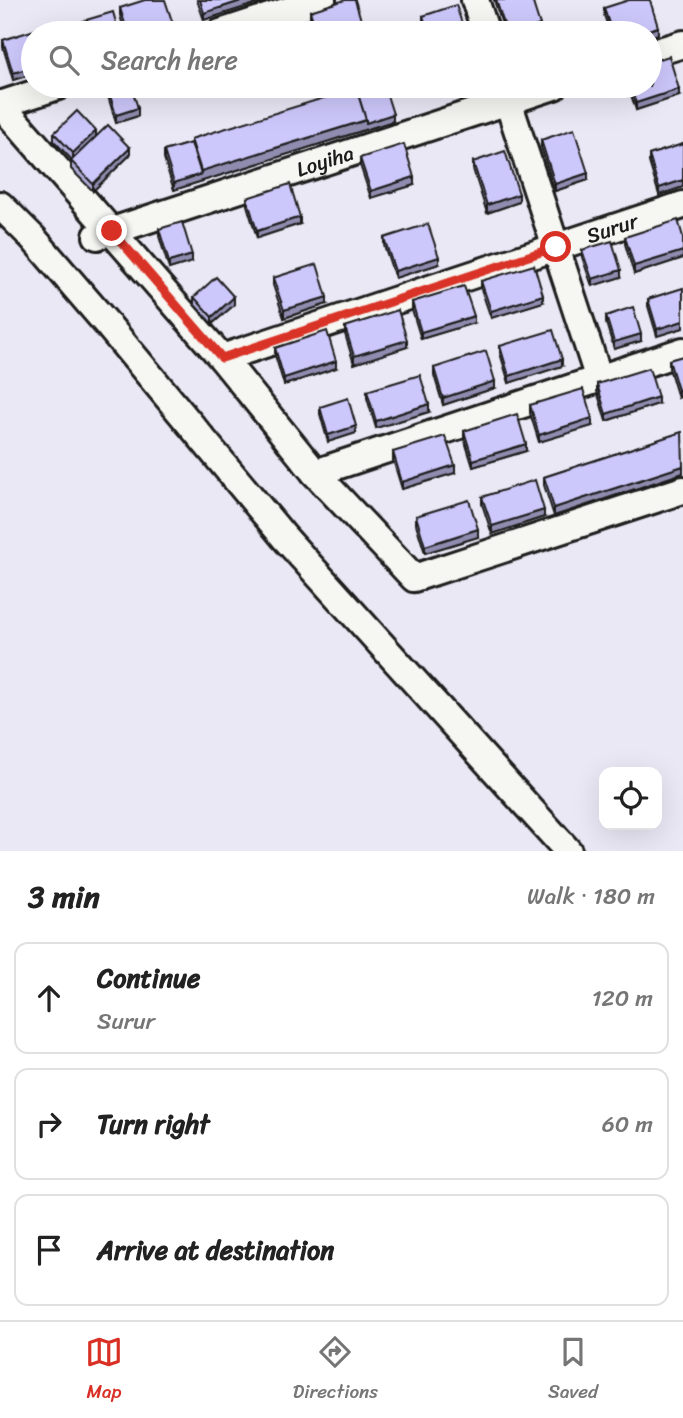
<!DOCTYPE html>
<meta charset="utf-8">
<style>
:root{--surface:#fff;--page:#f2f2f2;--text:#222;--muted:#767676;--line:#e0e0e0;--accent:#d93025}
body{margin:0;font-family:Sriracha,sans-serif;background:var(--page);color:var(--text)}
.controls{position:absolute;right:21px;bottom:21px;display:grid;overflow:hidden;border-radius:14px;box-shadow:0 7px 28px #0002}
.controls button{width:63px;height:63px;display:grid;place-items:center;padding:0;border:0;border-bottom:2px solid var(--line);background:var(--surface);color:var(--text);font:35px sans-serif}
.stop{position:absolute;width:21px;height:21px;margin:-16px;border:5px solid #d93025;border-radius:50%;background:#fff}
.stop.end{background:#d93025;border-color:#fff;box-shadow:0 2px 7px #0008}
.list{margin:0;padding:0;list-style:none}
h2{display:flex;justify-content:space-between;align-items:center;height:91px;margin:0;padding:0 28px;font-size:30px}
h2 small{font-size:23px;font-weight:400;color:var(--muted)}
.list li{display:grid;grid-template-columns:46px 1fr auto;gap:21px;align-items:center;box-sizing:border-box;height:112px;margin:0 14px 14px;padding:0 14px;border:2px solid var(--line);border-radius:14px}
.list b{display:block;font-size:26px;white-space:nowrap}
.list p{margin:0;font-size:23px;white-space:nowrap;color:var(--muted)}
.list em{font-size:23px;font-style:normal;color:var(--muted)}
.icon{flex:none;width:38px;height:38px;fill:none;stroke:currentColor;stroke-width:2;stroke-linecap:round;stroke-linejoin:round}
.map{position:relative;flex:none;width:683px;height:851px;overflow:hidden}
.search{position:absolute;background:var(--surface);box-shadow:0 7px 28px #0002;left:21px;right:21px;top:21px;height:77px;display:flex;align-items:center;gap:18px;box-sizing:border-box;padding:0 24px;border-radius:38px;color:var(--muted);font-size:26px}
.sheet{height:469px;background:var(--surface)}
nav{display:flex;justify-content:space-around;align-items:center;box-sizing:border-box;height:98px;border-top:2px solid var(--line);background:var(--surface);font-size:19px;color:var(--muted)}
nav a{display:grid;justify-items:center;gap:4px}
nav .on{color:var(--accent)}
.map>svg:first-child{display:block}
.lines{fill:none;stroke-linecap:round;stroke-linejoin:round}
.minor-casing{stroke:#1c1c1c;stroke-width:32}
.minor{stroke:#f6f6f2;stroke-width:26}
.wall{fill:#b0acd8;stroke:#1c1c1c;stroke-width:2}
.shaded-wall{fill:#908cb0;stroke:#1c1c1c;stroke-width:2}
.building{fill:#cdc8fb;stroke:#1c1c1c;stroke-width:2}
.route{stroke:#d93025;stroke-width:9}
.labels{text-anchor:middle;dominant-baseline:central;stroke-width:6;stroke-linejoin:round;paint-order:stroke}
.street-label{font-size:21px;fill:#1c1c1c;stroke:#f6f6f2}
</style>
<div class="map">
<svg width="683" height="851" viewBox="0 0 683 851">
<rect width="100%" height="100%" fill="#eae8f5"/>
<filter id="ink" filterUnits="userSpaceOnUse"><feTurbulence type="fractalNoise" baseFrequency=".0143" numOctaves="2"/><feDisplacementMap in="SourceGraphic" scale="14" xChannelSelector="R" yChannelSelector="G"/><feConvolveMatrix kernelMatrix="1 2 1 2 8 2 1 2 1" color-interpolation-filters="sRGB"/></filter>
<g filter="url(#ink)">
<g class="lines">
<g class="minor-casing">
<g id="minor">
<polyline points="475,0 486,33"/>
<polyline points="220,33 322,0"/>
<polyline points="650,54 683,44"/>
<polyline points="503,86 599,379"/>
<polyline points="0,104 222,358 315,473 414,578 683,490"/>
<polyline points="0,105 58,86"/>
<polyline points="0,205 33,238 107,324 284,537 568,851"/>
<path id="s1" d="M97 236 554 86"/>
<path id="s2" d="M222 358 683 205"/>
<polyline points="315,473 683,351"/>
</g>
</g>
<use href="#minor" class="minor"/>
</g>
<g class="wall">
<polygon points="197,0 267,0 204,20"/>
<polygon points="494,0 532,0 540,32 537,33 505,33"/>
<polygon points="120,8 174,33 125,33 120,15"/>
<polygon points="604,8 658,34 610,33 604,15"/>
<polygon points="310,11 364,33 315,33 310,18"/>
<polygon points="423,16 465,33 427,33 423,23"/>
<polygon points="33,33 33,74 13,80 3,47 3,40"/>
<polygon points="105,86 131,86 138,116 116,123"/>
<polygon points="628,86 650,86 679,96 636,110"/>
<polygon points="357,91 393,121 174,190 164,159 164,151 191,143 191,139"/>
<polygon points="54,133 96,137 130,155 93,191 71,169 71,161 72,160 54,141"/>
<polygon points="541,140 588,180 555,191 541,147"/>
<polygon points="683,144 659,195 649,162 649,155"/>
<polygon points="360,158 414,185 371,198 360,165"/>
<polygon points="473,162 519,202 487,213 473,169"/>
<polygon points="247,198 300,224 257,238 247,205"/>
<polygon points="159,229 192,262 169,269 159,236"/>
<polygon points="625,237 683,237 683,258 634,274 625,244"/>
<polygon points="384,238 439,264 395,278 384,245"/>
<polygon points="582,250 621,277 592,286 582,257"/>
<polygon points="273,278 327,304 284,318 273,285"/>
<polygon points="481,281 543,302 491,318 481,289"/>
<polygon points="683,288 683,328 657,336 648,306 648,299"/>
<polygon points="194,297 234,305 212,324 194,304"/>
<polygon points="412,302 474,323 421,339 412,310"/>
<polygon points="606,316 641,341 614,349 606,323"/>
<polygon points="345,327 407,347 354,364 345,334"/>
<polygon points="500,346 562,366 509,383 500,353"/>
<polygon points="275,348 336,368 284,385 275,355"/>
<polygon points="683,356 678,398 669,368 669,360"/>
<polygon points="434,368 495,388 443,405 434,375"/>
<polygon points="597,384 658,404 606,421 597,391"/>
<polygon points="367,391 429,412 376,428 367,398"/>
<polygon points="530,405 592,426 539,442 530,413"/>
<polygon points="320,407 356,433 328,442 320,414"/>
<polygon points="464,431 526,451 473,467 464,438"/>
<polygon points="682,432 554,516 544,485 544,477"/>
<polygon points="393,452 455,473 402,489 393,460"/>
<polygon points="482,497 544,517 492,534 482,504"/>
<polygon points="416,516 478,537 425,553 416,524"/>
</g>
<g class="shaded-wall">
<polygon points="244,0 267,0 204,20 204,13"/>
<polygon points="540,25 540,32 537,33 516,33"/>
<polygon points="174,27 174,33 153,33"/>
<polygon points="658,27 658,34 650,37 650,33 638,33"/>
<polygon points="33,67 33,74 13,80 13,73"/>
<polygon points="679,89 679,96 636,110 636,103"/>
<polygon points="138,108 138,116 116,123 116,115"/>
<polygon points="393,114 393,121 174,190 174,183 201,174 201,171 366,120"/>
<polygon points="96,131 96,138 73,160 73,153"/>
<polygon points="130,148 130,155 93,191 93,184"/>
<polygon points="588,173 588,180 555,191 555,184"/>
<polygon points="414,177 414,185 371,198 371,191"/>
<polygon points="683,180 683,187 659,195 659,188"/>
<polygon points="519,194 519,202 487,213 487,205"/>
<polygon points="300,217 300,224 257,238 257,231"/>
<polygon points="683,251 683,258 634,274 634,266"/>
<polygon points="192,255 192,262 169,269 169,262"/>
<polygon points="439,257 439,264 395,278 395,271"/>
<polygon points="621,270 621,277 592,286 592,279"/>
<polygon points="543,295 543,302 491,318 491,311"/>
<polygon points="234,297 234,305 212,324 212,317"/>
<polygon points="327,297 327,304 284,318 284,310"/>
<polygon points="474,316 474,323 421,339 421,332"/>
<polygon points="683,321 683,328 657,336 657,329"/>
<polygon points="641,334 641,341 614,349 614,342"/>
<polygon points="407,340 407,347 354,364 354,356"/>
<polygon points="562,359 562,366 509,383 509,376"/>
<polygon points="336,361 336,368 284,385 284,378"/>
<polygon points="495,381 495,388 443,405 443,398"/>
<polygon points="683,389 683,396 678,398 678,390"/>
<polygon points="658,397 658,404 606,421 606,414"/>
<polygon points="429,404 429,412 376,428 376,421"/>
<polygon points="592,418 592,426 539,442 539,435"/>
<polygon points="356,426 356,433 328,442 328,435"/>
<polygon points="526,444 526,451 473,467 473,460"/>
<polygon points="455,465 455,473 402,489 402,482"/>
<polygon points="683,466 683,473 554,516 554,508"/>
<polygon points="544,510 544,517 492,534 492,526"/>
<polygon points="478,529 478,537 425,553 425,546"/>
</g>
<g class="building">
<polygon points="145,0 165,0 174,27 153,33 128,33 120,8"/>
<polygon points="200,0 244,0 204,13"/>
<polygon points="345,0 355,0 364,30 353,33 317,33 310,11"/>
<polygon points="496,0 532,0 540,25 516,33 507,33"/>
<polygon points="629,0 650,0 658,27 638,33 612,33 604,8"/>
<polygon points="456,5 465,33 429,33 423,16"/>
<polygon points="113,12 119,33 87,33 83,21"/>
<polygon points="47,26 49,33 33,33 33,67 13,73 3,40"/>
<polygon points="669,56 679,89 636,103 630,86 650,86 650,62"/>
<polygon points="107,86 131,86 138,108 116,115"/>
<polygon points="373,86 384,86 393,114 366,123 366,120 357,91"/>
<polygon points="356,88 366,120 201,171 191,139"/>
<polygon points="77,111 96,131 73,153 54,133"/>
<polygon points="108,125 130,148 93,184 71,161"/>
<polygon points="574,129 588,173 555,184 541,140"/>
<polygon points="191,143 201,174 174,183 164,151"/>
<polygon points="404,144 414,177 371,191 360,158"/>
<polygon points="683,144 683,180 659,188 649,155"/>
<polygon points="505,151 519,194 487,205 473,162"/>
<polygon points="290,184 300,217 257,231 247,198"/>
<polygon points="678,220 683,237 683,251 634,266 625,237"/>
<polygon points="182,222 192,255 169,262 159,229"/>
<polygon points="428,224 439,257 395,271 384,238"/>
<polygon points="612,241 621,270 592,279 582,250"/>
<polygon points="317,264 327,297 284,310 273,278"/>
<polygon points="534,265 543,295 491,311 481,281"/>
<polygon points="216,277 234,297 212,317 194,297"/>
<polygon points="464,286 474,316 421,332 412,302"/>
<polygon points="683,288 683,321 657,329 648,299"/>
<polygon points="633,307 641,334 614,342 606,316"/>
<polygon points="398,310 407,340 354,356 345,327"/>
<polygon points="553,330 562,359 509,376 500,346"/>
<polygon points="327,331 336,361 284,378 275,348"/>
<polygon points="486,351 495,381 443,398 434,368"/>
<polygon points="683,356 683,389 678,390 669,360"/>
<polygon points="649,368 658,397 606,414 597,384"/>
<polygon points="420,375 429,404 376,421 367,391"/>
<polygon points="583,389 592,418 539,435 530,405"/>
<polygon points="348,398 356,426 328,435 320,407"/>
<polygon points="517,414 526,444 473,460 464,431"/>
<polygon points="682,432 683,466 554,508 544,477"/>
<polygon points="445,436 455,465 402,482 393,452"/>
<polygon points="535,480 544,510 492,526 482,497"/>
<polygon points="469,500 478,529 425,546 416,516"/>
</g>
</g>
<g class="lines" filter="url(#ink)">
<polyline class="route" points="112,231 222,358 556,247"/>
</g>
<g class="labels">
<g class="street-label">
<text stroke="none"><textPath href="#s1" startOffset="240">Loyiha</textPath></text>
<text stroke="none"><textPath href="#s2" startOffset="411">Surur</textPath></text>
</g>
</g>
</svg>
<div class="controls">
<button><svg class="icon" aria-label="locate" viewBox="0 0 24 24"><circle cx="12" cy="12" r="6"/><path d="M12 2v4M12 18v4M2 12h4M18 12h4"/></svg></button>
</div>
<div class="stop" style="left:556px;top:247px"></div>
<div class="stop end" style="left:112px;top:231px"></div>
<div class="search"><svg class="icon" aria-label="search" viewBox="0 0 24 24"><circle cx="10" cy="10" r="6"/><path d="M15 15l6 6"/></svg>Search here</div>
</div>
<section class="sheet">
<h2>3 min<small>Walk · 180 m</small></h2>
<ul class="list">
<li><svg class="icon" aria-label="ahead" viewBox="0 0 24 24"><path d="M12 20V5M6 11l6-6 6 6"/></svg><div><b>Continue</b><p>Surur</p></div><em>120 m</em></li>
<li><svg class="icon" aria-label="right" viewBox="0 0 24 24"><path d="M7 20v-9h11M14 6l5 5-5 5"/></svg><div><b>Turn right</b></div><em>60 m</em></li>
<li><svg class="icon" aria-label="arrive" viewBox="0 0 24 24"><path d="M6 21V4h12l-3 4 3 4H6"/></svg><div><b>Arrive at destination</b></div></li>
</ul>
</section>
<nav>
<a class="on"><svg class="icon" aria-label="map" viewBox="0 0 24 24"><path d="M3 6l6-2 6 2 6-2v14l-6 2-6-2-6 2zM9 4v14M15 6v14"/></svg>Map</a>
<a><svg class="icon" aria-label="directions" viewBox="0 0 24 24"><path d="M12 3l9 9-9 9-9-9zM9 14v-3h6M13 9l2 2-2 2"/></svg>Directions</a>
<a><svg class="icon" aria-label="saved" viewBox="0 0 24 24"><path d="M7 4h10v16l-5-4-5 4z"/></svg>Saved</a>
</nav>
